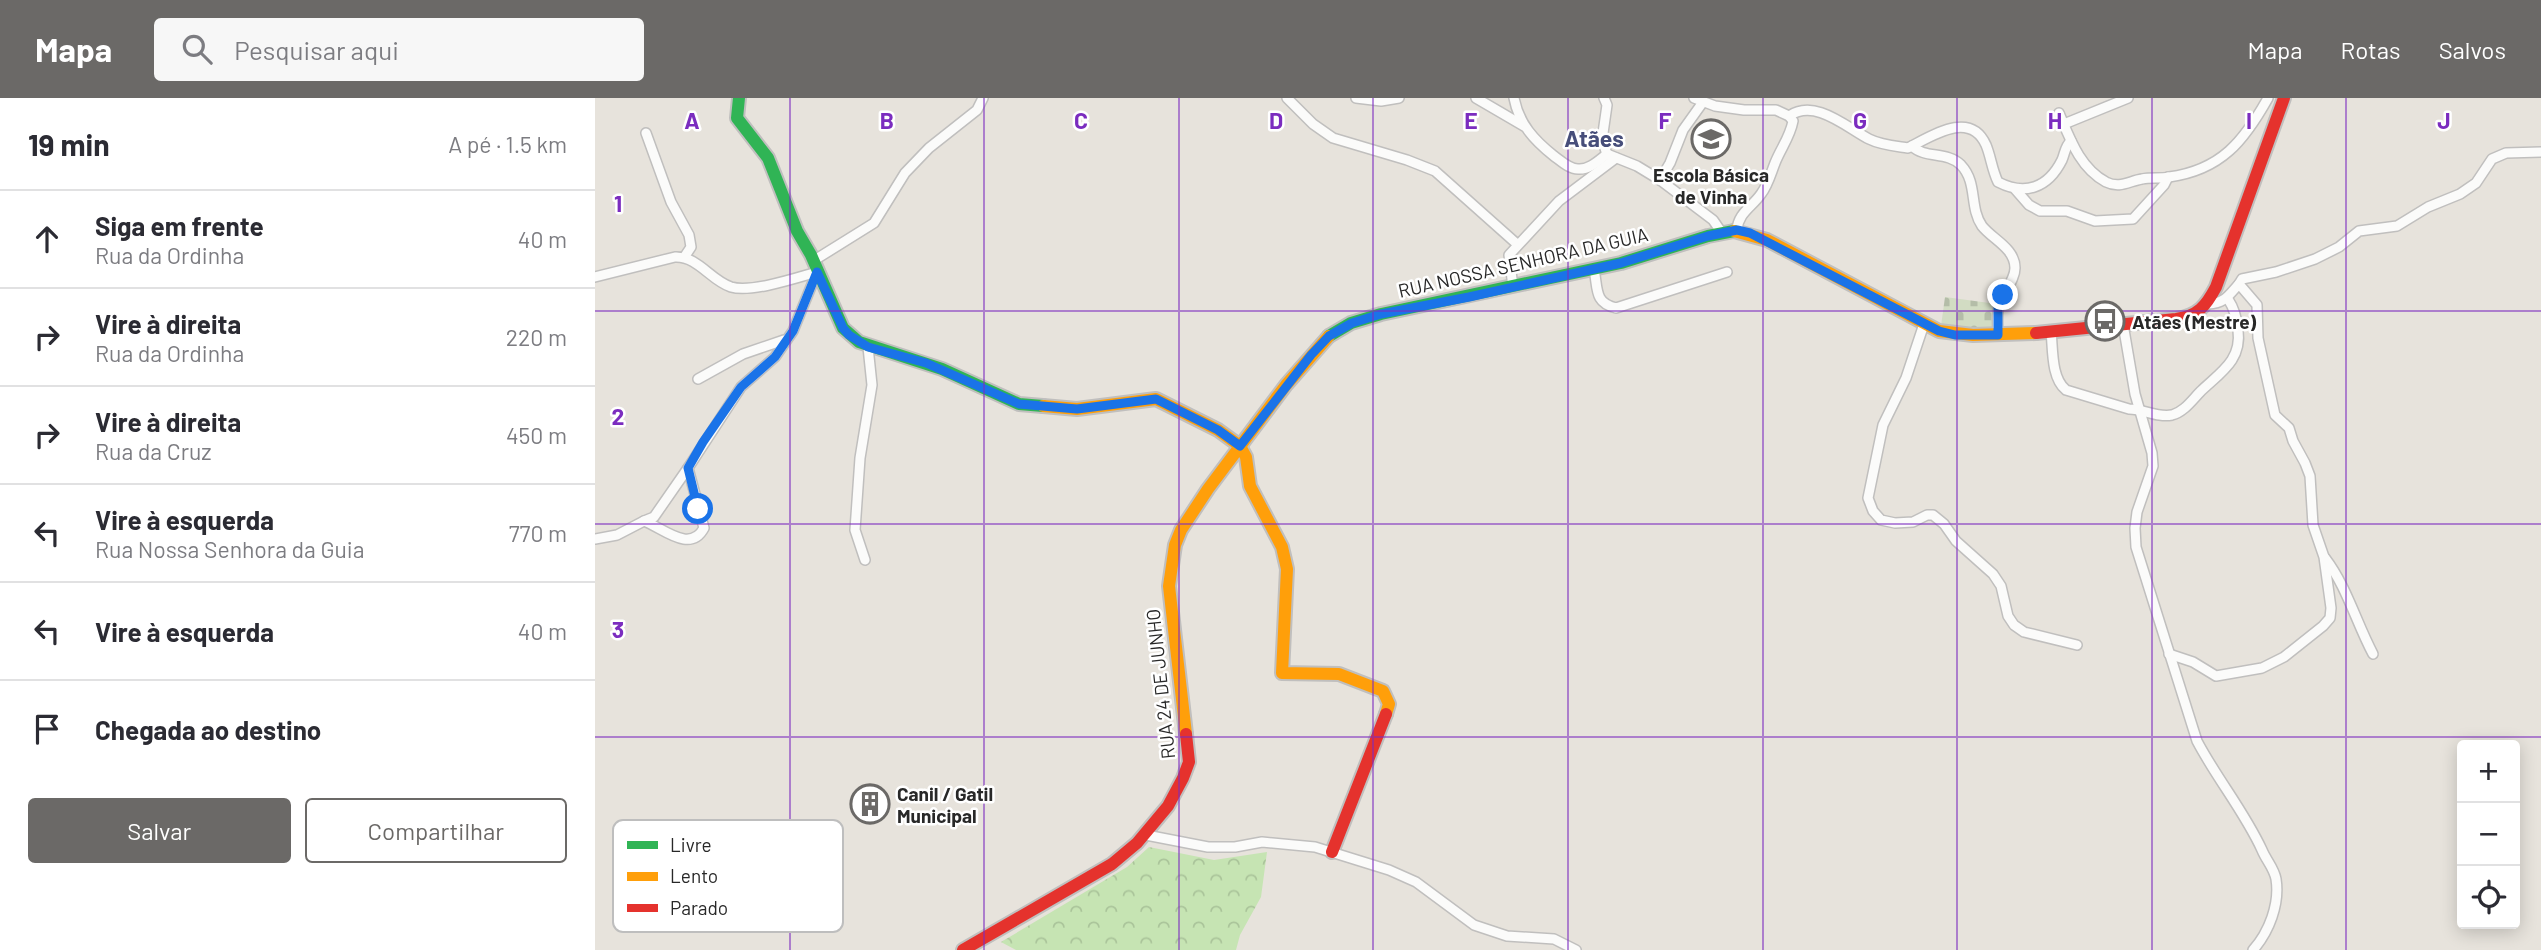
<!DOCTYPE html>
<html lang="pt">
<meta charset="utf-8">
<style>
:root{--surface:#fff;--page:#f7f7f7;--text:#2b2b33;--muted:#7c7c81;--line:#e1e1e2;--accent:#6b6967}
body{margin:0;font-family:Barlow,sans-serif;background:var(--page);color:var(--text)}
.controls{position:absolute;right:21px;bottom:21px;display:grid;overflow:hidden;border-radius:7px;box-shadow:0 4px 18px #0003}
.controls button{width:63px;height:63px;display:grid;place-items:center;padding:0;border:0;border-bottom:2px solid var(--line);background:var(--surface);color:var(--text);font:35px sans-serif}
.stop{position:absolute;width:21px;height:21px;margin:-16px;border:5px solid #1a73e8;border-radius:50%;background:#fff}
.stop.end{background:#1a73e8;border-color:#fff;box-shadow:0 2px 7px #0008}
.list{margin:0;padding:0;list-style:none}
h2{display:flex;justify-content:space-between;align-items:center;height:91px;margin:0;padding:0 28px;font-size:30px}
h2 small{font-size:23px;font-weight:400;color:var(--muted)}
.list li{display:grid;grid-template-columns:46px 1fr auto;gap:21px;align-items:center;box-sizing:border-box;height:98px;padding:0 28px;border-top:2px solid var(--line)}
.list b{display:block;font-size:26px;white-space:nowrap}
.list p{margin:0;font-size:23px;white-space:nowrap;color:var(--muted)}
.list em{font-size:23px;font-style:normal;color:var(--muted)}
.actions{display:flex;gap:14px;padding:21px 28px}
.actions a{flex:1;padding:16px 0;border:2px solid var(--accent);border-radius:7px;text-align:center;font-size:24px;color:var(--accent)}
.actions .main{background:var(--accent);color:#fff}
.icon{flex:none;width:38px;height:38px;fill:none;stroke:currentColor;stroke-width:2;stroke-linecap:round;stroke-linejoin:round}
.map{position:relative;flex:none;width:1946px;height:852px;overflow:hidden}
header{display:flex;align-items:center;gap:42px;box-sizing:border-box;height:98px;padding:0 35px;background:var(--accent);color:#fff}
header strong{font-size:33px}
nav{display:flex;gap:38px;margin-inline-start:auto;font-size:24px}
.search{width:490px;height:63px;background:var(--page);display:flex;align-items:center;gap:18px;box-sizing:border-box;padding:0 24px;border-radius:7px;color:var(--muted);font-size:26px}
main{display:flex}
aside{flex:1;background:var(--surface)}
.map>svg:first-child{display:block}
.forest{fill:url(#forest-crowns)}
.cemetery{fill:url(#cemetery-stones)}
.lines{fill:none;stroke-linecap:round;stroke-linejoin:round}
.street-casing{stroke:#c0bfbe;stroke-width:12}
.fast-casing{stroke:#c0bfbe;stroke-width:16}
.slow-casing{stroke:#c0bfbe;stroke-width:16}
.jam-casing{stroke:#c0bfbe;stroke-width:16}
.street{stroke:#fbfbfa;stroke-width:9}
.fast{stroke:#30b455;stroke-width:12}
.slow{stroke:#ff9f0a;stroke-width:12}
.jam{stroke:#e5322d;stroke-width:12}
.route{stroke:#1a73e8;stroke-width:9}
.grid{fill:none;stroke:#7b2cbf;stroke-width:2;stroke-opacity:0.55}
.labels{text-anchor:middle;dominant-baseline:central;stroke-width:5;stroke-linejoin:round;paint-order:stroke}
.poi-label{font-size:19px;font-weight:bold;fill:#282828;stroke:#fff;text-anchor:start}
.street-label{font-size:19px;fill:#282828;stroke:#fff}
.quarter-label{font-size:23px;font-weight:bold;fill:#474e7a;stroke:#fff}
.key{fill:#fff;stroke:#bebebe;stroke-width:2}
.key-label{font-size:19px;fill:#282828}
.grid-label{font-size:23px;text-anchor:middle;font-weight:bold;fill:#7b2cbf;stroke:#fff;stroke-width:5;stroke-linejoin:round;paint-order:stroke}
</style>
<header>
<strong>Mapa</strong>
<div class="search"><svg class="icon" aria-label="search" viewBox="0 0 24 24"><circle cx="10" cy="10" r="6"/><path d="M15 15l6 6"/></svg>Pesquisar aqui</div>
<nav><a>Mapa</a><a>Rotas</a><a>Salvos</a></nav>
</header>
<main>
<aside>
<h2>19 min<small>A pé · 1.5 km</small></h2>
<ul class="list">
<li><svg class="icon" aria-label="ahead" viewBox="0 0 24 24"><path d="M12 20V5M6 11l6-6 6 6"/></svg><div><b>Siga em frente</b><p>Rua da Ordinha</p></div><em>40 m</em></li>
<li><svg class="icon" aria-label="right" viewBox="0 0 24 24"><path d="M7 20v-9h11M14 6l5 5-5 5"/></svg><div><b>Vire à direita</b><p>Rua da Ordinha</p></div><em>220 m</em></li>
<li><svg class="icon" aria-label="right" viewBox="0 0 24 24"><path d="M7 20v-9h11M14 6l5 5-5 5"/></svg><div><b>Vire à direita</b><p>Rua da Cruz</p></div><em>450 m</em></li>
<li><svg class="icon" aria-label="left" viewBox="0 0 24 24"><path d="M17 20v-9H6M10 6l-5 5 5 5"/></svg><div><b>Vire à esquerda</b><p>Rua Nossa Senhora da Guia</p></div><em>770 m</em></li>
<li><svg class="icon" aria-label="left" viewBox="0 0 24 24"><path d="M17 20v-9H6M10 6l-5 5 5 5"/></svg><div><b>Vire à esquerda</b></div><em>40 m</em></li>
<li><svg class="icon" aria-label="arrive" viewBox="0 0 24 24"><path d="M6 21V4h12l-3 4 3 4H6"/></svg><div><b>Chegada ao destino</b></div></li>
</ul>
<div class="actions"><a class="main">Salvar</a><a>Compartilhar</a></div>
</aside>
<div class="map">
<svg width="1946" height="852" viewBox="0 0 1946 852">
<defs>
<pattern id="forest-crowns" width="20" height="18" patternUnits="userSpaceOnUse" patternTransform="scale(1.75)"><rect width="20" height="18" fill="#c6e4b3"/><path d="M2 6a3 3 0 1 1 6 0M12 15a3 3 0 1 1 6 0" fill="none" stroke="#aac49a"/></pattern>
<pattern id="cemetery-stones" width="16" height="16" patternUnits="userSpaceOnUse" patternTransform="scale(1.75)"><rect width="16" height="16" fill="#d2dcc3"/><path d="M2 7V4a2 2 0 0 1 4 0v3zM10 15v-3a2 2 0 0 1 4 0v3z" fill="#b4bda8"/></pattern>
</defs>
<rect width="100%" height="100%" fill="#e7e3dc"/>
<polygon class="forest" points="554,749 619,762 672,754 666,799 645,837 641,852 421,852 406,844 532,769"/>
<polygon class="cemetery" points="1350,199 1402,206 1399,231 1395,234 1346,228"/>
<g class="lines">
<g class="street-casing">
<g id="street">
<polyline points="692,0 718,26 738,40 812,62 840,73 922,146"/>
<polyline points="761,0 786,3 804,0"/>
<polyline points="881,0 929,28"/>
<path d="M919 0C924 26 939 42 959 58 966 63 974 71 983 71 994 72 1003 63 1012 56L1042 68 1065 82 1118 122 1127 135"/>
<polyline points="1009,0 1012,7 1007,42 1012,56"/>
<path d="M1099 0 1120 8 1149 12H1181L1194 18 1198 23C1195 39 1186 50 1180 65 1176 75 1173 87 1166 96 1157 109 1143 115 1142 132"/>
<path d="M1464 15C1475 41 1485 70 1511 84 1525 91 1534 83 1547 81 1556 79 1565 81 1574 79 1626 72 1649 43 1673 0"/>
<path d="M1194 18C1220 0 1251 29 1274 41 1286 47 1300 48 1313 50 1335 39 1375 11 1391 47 1396 59 1397 72 1403 84 1430 98 1453 90 1467 62 1470 55 1470 48 1476 43"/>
<polyline points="1469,26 1533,0"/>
<polyline points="51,35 76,104 94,137 96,149 90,158"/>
<path d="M1317 48C1330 61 1352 53 1366 67 1383 85 1374 109 1387 128 1397 141 1420 150 1420 170 1420 182 1409 193 1405 204 1401 214 1403 227 1403 237"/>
<polyline points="1065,82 1075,65 1088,32 1108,4"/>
<polyline points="1420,91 1434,107 1445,113 1472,113 1500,123 1538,121 1569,87 1573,79"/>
<polyline points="218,163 279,125 310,75 334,50 382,12 388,0"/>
<path d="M999 171C1003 191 999 205 1021 210L1132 174"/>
<path d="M0 179 80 159C103 158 115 182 136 189 156 195 201 180 222 174"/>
<polyline points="1644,186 1647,181 1681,174 1720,161 1744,149 1764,133 1802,128 1833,109 1865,96 1881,85 1897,61 1911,55 1946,54"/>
<polyline points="918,189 914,157 964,103 1021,60"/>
<polyline points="1329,226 1311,280 1288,327 1273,400 1278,413 1286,422 1300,425 1318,424 1332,417 1338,417 1349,426 1361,443 1398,476 1406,488 1413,518 1419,527 1429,534 1482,547"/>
<path d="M1528 226 1540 296 1557 355 1558 368 1542 414 1540 430 1541 449 1602 643C1622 681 1649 713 1667 752 1671 762 1679 770 1681 781 1685 806 1674 834 1658 852"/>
<path d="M1456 233C1458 251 1456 280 1471 292L1534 311C1549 311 1562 320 1577 317 1589 314 1597 302 1606 293 1626 274 1647 262 1643 232 1642 221 1639 210 1633 201"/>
<polyline points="103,281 148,256 189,242"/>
<polyline points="49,423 59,419 93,370"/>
<path d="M0 441 22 437 49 423C68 430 95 456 109 430L93 370 146 289 180 259 198 233 222 174"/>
<path d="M1730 460C1752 489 1761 524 1778 556"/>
<polyline points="270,462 260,432 265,360 277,287 273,249"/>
<path d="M1574 556 1598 564 1621 578 1667 570 1689 559 1728 528 1735 520 1736 510 1729 459 1718 427 1715 378 1710 365 1698 343 1694 330 1680 317 1663 240 1662 207 1644 186C1633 198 1630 205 1613 206"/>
<polyline points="551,737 613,749 640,749 667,744 720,749 794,772 821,784 879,827 912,838 959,841 981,852"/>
</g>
</g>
<g class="fast-casing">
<g id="fast">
<polyline points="144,0 142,20 173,60 202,133 216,157 248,230 264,244 347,271 424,306 448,308"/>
<polyline points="734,238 756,225 786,216 1026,165 1113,138 1139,133"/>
</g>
</g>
<g class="slow-casing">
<g id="slow">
<polyline points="1139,133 1172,142 1344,233 1378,237 1441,235"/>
<polyline points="448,308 482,311 561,301 623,332 645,348 651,359 655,388 687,449 692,471 687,575 744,576 788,593 794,606 791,616"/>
<polyline points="591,636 574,488 580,447 586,432 613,391 691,287 734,238"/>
</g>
</g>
<g class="jam-casing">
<g id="jam">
<path d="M1441 235 1581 221C1603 218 1611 208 1621 189L1689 0"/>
<polyline points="737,754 791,616"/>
<polyline points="368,852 517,766 542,745 573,708 588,680 594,664 591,636"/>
</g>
</g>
<use href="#street" class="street"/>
<use href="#fast" class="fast"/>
<use href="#slow" class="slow"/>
<use href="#jam" class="jam"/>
</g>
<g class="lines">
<polyline class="route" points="103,411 93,370 108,344 146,289 180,259 198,233 222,174 248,230 254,237 273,249 331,265 424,306 482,311 561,301 623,332 645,348 716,257 734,238 757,225 786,216 874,199 1026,165 1113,138 1142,132 1155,135 1344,233 1360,237 1403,237 1403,208 1408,197"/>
</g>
<path class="grid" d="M195 0V852M389 0V852M584 0V852M778 0V852M973 0V852M1168 0V852M1362 0V852M1557 0V852M1751 0V852M0 213H1946M0 426H1946M0 639H1946"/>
<defs>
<g id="school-ring" transform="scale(2.0125)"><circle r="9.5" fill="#fff" stroke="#6b6967" stroke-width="1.5"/><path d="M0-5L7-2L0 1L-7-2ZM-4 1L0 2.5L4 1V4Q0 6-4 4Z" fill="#6b6967"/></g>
<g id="bus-ring" transform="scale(2.0125)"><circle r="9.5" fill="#fff" stroke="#6b6967" stroke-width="1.5"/><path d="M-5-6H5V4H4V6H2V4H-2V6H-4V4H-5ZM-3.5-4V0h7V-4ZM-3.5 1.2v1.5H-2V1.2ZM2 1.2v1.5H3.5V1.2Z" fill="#6b6967"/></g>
<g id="building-ring" transform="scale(2.0125)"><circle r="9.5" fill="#fff" stroke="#6b6967" stroke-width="1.5"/><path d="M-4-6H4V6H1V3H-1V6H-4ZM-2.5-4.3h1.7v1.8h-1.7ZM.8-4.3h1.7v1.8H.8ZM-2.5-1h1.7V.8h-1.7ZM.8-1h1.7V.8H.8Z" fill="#6b6967"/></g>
</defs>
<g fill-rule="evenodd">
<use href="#school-ring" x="1116" y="41"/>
<use href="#bus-ring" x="1510" y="223"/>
<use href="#building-ring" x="275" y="706"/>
</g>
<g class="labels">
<g class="poi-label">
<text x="1116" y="76" text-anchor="middle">Escola Básica<tspan x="1116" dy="22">de Vinha</tspan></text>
<text x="1537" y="223">Atães (Mestre)</text>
<text x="302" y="695">Canil / Gatil<tspan x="302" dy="22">Municipal</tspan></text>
</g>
<g class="street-label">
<text transform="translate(928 164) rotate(-13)">RUA NOSSA SENHORA DA GUIA</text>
<text transform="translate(565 586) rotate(-96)">RUA 24 DE JUNHO</text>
</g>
<g class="quarter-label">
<text x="999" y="40">Atães</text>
</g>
</g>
<rect x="18" y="722" width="230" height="112" rx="10" class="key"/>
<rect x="32" y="743" width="31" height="8" fill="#30b455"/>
<rect x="32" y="774" width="31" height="9" fill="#ff9f0a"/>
<rect x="32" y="806" width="31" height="8" fill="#e5322d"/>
<g class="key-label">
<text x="75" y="754">Livre</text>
<text x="75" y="785">Lento</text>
<text x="75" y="817">Parado</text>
</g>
<g class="grid-label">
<text x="97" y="31">A</text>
<text x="292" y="31">B</text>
<text x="486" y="31">C</text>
<text x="681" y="31">D</text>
<text x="876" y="31">E</text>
<text x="1070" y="31">F</text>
<text x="1265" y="31">G</text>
<text x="1460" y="31">H</text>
<text x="1654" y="31">I</text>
<text x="1849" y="31">J</text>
<text x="23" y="114">1</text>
<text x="23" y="327">2</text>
<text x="23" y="540">3</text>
</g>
</svg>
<div class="controls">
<button>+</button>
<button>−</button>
<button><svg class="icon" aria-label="locate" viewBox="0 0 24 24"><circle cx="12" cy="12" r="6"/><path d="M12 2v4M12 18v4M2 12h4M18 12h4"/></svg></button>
</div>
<div class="stop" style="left:103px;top:411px"></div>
<div class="stop end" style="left:1408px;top:197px"></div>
</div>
</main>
